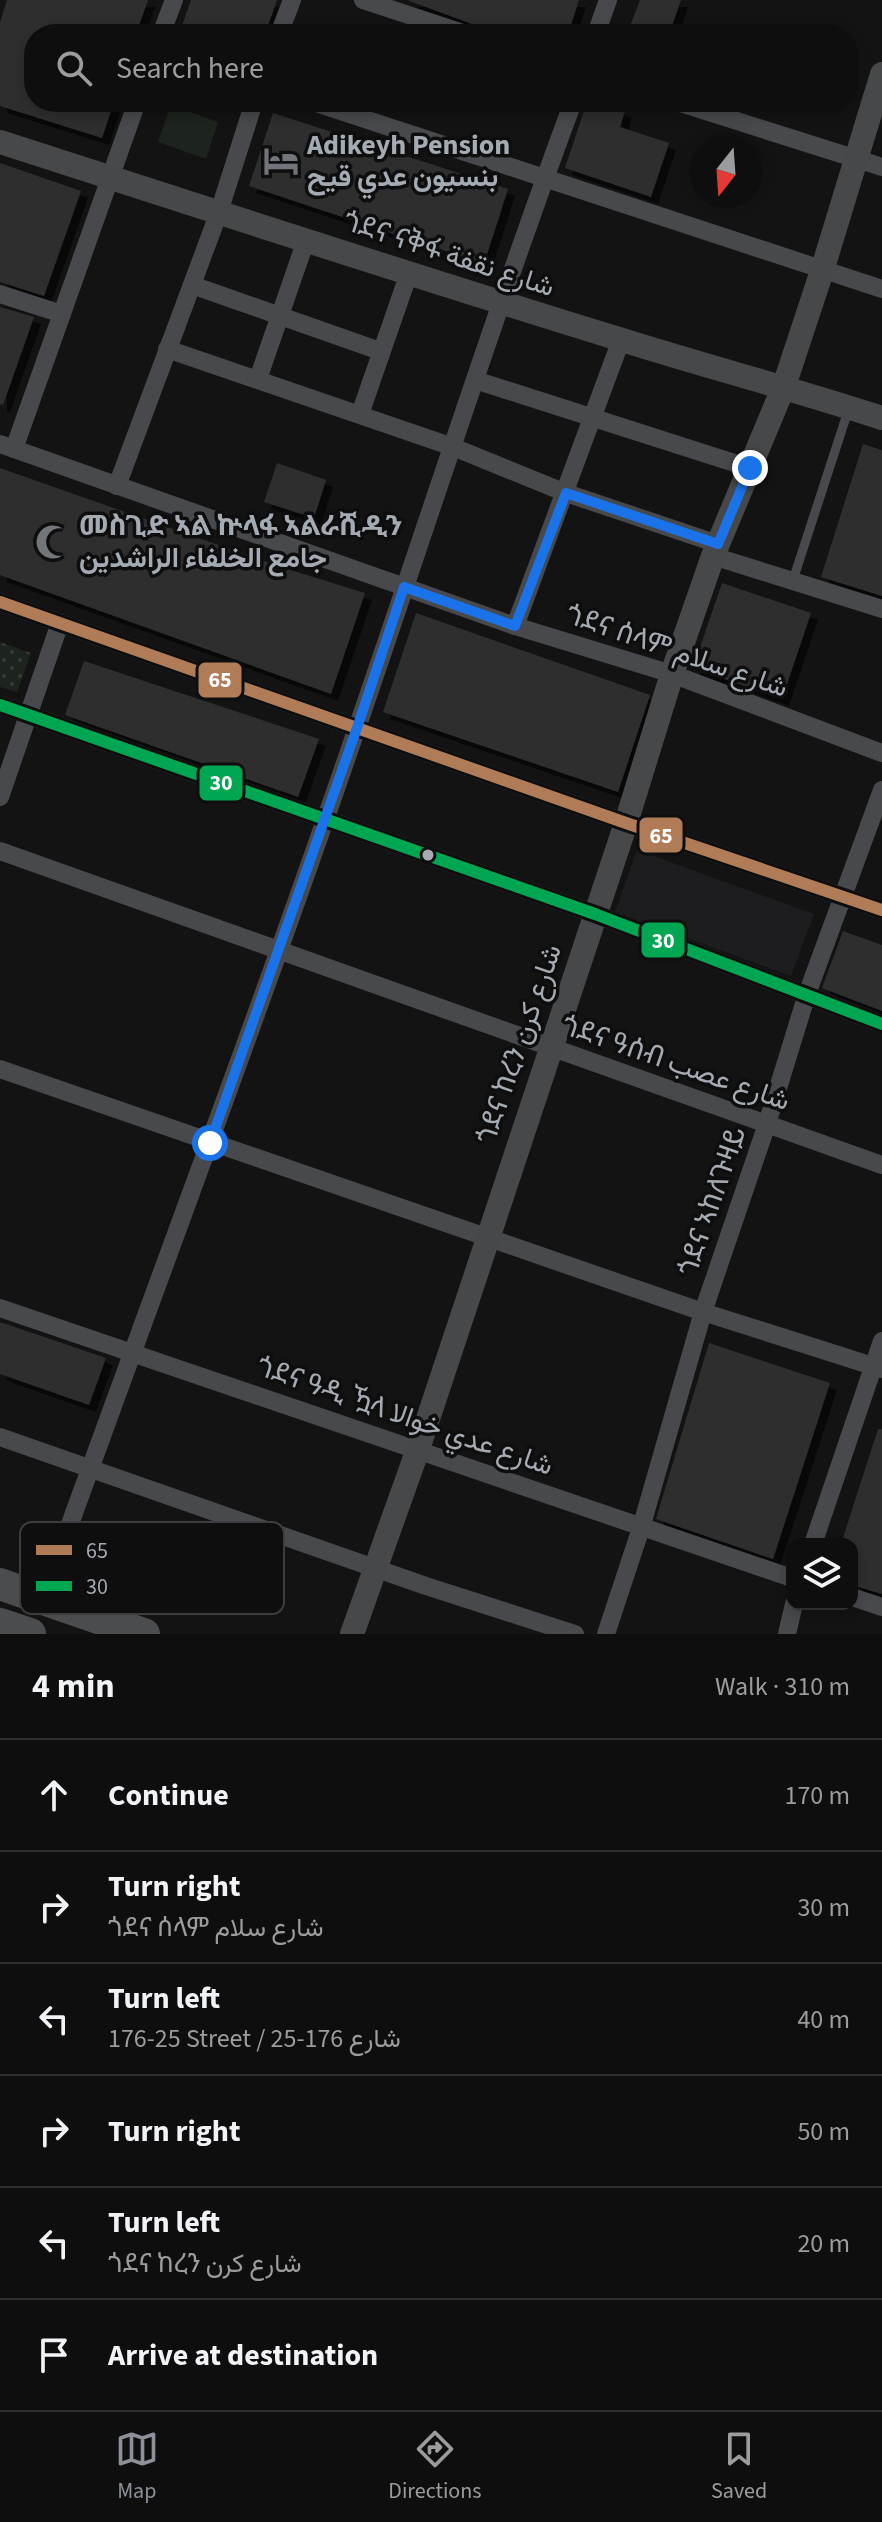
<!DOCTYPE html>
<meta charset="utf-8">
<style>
:root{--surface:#0e0e0e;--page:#1c1c1c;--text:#f1f3f6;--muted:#9b9c9e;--line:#2e2e2e;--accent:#8c9099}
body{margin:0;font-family:"Source Sans 3",Vazirmatn,"Noto Sans Ethiopic",sans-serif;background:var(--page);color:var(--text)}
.controls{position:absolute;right:24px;bottom:24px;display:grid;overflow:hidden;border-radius:16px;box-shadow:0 4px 12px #0003}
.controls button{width:72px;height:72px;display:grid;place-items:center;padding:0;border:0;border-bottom:2px solid var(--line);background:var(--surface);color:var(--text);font:40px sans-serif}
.compass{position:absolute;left:690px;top:136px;width:72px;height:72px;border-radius:50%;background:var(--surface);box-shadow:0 4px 12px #0003;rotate:197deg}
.stop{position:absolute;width:24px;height:24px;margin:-18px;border:6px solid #1a73e8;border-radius:50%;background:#fff}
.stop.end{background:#1a73e8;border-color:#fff;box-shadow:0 2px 8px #0008}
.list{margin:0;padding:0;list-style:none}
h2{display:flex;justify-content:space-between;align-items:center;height:104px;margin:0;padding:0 32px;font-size:34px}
h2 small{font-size:26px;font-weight:400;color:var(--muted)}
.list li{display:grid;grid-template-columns:52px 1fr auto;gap:24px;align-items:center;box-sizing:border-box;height:112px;padding:0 32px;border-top:2px solid var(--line)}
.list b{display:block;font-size:30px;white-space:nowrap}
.list p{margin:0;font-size:26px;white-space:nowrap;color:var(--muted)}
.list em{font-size:26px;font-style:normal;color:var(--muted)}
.icon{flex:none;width:44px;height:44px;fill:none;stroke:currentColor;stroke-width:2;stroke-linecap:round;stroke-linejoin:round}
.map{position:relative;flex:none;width:882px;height:1634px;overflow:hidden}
.search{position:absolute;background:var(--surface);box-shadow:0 4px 12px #0003;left:24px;right:24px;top:24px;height:88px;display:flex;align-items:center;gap:20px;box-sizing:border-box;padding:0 28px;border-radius:32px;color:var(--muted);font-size:30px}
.sheet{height:776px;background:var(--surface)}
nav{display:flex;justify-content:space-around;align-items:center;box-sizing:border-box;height:112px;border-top:2px solid var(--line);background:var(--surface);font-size:22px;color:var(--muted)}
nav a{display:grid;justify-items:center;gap:4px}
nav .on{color:var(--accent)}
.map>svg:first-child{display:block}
.built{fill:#1d1d1f}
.grass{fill:url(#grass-dots)}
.park{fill:#1d231d}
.building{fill:#2e2e2e;filter:url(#shadow)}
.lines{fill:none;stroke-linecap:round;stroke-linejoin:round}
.lane{stroke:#47494c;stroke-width:9}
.street{stroke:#47494c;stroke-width:18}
.secondary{stroke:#46484a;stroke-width:24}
.highway{stroke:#4a4c4d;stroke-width:32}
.bus-1-casing{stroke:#0e0e0f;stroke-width:18}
.bus-2-casing{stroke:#0e0e0f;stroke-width:18}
.bus-1{stroke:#b07c57;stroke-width:12}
.bus-2{stroke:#00a651;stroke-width:12}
.route{stroke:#1a73e8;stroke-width:10}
.bus-dot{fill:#a5abb3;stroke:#0e0e0f;stroke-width:3}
.labels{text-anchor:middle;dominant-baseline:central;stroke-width:7;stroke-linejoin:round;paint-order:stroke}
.poi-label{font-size:28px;font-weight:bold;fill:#a5abb3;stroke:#0e0e0f;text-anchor:start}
.street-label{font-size:28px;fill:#a5abb3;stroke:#0e0e0f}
.key{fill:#0e0e0f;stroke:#3b3d40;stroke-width:2}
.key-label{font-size:22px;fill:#a5abb3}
.line-badge{stroke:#0e0e0f;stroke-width:3}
.badge-label{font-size:22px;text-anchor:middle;font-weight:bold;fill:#fff}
</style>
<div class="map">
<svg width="882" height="1634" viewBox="0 0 882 1634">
<defs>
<pattern id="grass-dots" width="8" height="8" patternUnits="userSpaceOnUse" patternTransform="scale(2)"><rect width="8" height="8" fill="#1d231d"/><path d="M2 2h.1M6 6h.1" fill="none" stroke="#3b403b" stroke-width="1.8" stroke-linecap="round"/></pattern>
<filter id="shadow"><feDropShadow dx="7" dy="7" stdDeviation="0" flood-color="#0009"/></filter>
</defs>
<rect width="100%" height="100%" fill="#131313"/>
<polygon class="built" points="637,850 814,914 791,976 615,912"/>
<polygon class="grass" points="0,642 31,653 17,692 0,687"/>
<polygon class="park" points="171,105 218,122 206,159 158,142"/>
<g class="building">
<polygon points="7,0 148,0 136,34 34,34 34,102 114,102 102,138 0,106 0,22"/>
<polygon points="191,0 277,0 265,34 179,34"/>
<polygon points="407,0 579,0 568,34 499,34"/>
<polygon points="640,0 681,0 669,34 627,34"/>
<polygon points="587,102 599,102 625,111 620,127 669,143 651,197 565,168"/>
<polygon points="273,113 508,189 484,264 249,186"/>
<polygon points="0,163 81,191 44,296 0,282"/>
<polygon points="0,307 34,317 3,405 0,404"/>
<polygon points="863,444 882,450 882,596 821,577"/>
<polygon points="277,463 326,480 314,518 264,502"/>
<polygon points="0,468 284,568 365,593 331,694 0,575"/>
<polygon points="722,583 811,613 782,699 693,668"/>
<polygon points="416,613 650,695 618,792 383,712"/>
<polygon points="84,661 319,739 298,797 65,715"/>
<polygon points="843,931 882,945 882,1011 822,988"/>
<polygon points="0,1322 106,1358 89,1405 0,1374"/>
<polygon points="709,1343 830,1383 773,1559 656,1519"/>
<polygon points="878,1429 882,1429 882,1594 852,1585 852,1544 841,1544"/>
</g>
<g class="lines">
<polyline class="lane" points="793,580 849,408"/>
<g class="street">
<polyline points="363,0 466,34"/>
<polyline points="161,34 174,0"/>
<polyline points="279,34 292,0"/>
<polyline points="596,34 608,0"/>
<polyline points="313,102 882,289"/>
<polyline points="677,102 882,167"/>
<polyline points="192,285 380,351"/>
<polyline points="0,294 62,314"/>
<polyline points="167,349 453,447 566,493 718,544"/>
<polyline points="258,379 306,240"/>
<polyline points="475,380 750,468"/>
<polyline points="360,414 409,273"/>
<polyline points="0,444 515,626 672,674 882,753"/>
<polyline points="14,449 137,102"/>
<polyline points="117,486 219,212 254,102"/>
<polyline points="713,556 882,609"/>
<polyline points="0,602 626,823 882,910"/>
<polyline points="515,626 621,340"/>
<polyline points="0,705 595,914 882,1024"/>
<polyline points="0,797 60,623"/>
<polyline points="0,851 882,1165"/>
<polyline points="0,1069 703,1312 882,1369"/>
<polyline points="0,1308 792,1578"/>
<polyline points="0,1437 426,1586 575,1634"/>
<polyline points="813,1544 882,1341"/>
<polyline points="852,1597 882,1607"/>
<path d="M43 1599C147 1309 257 1020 357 728 429 519 496 309 573 102"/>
<polyline points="606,1634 641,1528 703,1312 767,1124 807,994 882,790"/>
<polyline points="787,1634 794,1604"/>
</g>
<g class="secondary">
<path d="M0 142C205 208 410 275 616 338 704 366 794 389 882 418"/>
<polyline points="352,1634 418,1449 626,823 672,674 713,556 784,386 822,271 882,74"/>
</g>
<g class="highway">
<polyline points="0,1584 144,1634"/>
<polyline points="0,1624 30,1634"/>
</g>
<g class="bus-1-casing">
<polyline id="bus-1" points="0,602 626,823 882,910"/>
</g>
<g class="bus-2-casing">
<polyline id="bus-2" points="0,705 595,914 882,1024"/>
</g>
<use href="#bus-1" class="bus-1"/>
<use href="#bus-2" class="bus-2"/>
</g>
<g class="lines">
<polyline class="route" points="210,1143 357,728 404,587 515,626 566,493 718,544 750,468"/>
</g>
<defs>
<g id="hotel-bare" transform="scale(2.76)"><path d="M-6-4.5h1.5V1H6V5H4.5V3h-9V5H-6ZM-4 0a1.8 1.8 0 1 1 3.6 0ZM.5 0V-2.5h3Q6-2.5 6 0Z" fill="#72767b" stroke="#0e0e0f" stroke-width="2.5" paint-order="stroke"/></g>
<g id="mosque-bare" transform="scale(2.76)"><path d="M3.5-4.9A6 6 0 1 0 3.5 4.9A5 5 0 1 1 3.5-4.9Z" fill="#72767b" stroke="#0e0e0f" stroke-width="2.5" paint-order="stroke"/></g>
</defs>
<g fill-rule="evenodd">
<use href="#hotel-bare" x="281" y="161"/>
<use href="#mosque-bare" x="53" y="542"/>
</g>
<circle class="bus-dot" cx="428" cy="855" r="7"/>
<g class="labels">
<g class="poi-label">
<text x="307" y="145">Adikeyh Pension<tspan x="307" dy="32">بنسيون عدي قيح</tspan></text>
<text x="79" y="526">መስጊድ ኣል ኵላፋ ኣልራሺዲን<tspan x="79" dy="32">جامع الخلفاء الراشدين</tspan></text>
</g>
<g class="street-label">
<text transform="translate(449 254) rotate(18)">ጎደና ናቅፋ شارع نقفة</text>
<text transform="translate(677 651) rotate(19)">ጎደና ሰላም شارع سلام</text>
<text transform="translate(519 1044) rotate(-71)">ጎደና ከረን شارع كرن</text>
<text transform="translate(676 1063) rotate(19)">ጎደና ዓሰብ شارع عصب</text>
<text transform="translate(712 1201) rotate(-71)">ጎደና ኣከለጉዛይ</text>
<text transform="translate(405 1416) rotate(19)">ጎደና ዓዲ ዃላ شارع عدي خوالا</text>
</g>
</g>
<rect x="20" y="1522" width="264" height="92" rx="12" class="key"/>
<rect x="36" y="1545" width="36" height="10" fill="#b07c57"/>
<rect x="36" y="1581" width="36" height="10" fill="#00a651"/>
<g class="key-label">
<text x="86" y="1558">65</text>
<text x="86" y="1594">30</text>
</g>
<g class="line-badge">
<rect x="197" y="661" width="46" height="38" rx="8" fill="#b07c57"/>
<rect x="198" y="764" width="46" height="38" rx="8" fill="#00a651"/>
<rect x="638" y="816" width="46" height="38" rx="8" fill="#b07c57"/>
<rect x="640" y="921" width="46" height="38" rx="8" fill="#00a651"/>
</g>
<g class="badge-label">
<text x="220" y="687">65</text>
<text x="221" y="790">30</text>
<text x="661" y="843">65</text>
<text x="663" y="948">30</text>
</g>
</svg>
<div class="controls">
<button><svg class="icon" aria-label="layers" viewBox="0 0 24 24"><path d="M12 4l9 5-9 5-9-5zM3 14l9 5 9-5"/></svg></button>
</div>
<svg class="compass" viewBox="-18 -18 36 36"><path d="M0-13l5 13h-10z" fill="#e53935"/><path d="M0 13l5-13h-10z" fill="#9b9c9e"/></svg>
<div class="stop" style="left:210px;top:1143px"></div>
<div class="stop end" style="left:750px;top:468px"></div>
<div class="search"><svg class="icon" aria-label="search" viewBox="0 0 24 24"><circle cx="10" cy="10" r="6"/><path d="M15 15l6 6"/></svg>Search here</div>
</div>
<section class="sheet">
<h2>4 min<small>Walk · 310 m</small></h2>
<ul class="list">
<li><svg class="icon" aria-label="ahead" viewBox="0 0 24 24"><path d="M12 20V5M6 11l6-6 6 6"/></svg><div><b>Continue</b></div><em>170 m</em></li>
<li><svg class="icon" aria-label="right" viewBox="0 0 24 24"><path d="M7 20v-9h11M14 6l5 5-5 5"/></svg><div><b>Turn right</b><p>ጎደና ሰላም شارع سلام</p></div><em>30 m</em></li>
<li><svg class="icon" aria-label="left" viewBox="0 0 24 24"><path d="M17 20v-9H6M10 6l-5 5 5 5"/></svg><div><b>Turn left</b><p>176-25 Street / شارع 176-25</p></div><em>40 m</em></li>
<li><svg class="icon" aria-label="right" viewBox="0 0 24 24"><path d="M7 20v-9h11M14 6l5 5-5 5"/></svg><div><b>Turn right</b></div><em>50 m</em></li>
<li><svg class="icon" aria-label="left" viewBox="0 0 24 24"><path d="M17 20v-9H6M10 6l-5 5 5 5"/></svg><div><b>Turn left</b><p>ጎደና ከረን شارع كرن</p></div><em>20 m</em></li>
<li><svg class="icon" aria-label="arrive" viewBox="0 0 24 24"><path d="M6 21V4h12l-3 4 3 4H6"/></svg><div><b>Arrive at destination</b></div></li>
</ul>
</section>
<nav>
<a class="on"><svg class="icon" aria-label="map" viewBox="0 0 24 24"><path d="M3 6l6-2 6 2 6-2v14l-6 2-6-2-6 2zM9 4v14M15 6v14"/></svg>Map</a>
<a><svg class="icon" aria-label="directions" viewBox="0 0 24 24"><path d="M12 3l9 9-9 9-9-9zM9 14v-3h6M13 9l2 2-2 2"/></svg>Directions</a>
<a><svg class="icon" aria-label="saved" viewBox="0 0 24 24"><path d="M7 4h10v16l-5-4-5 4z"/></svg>Saved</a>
</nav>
